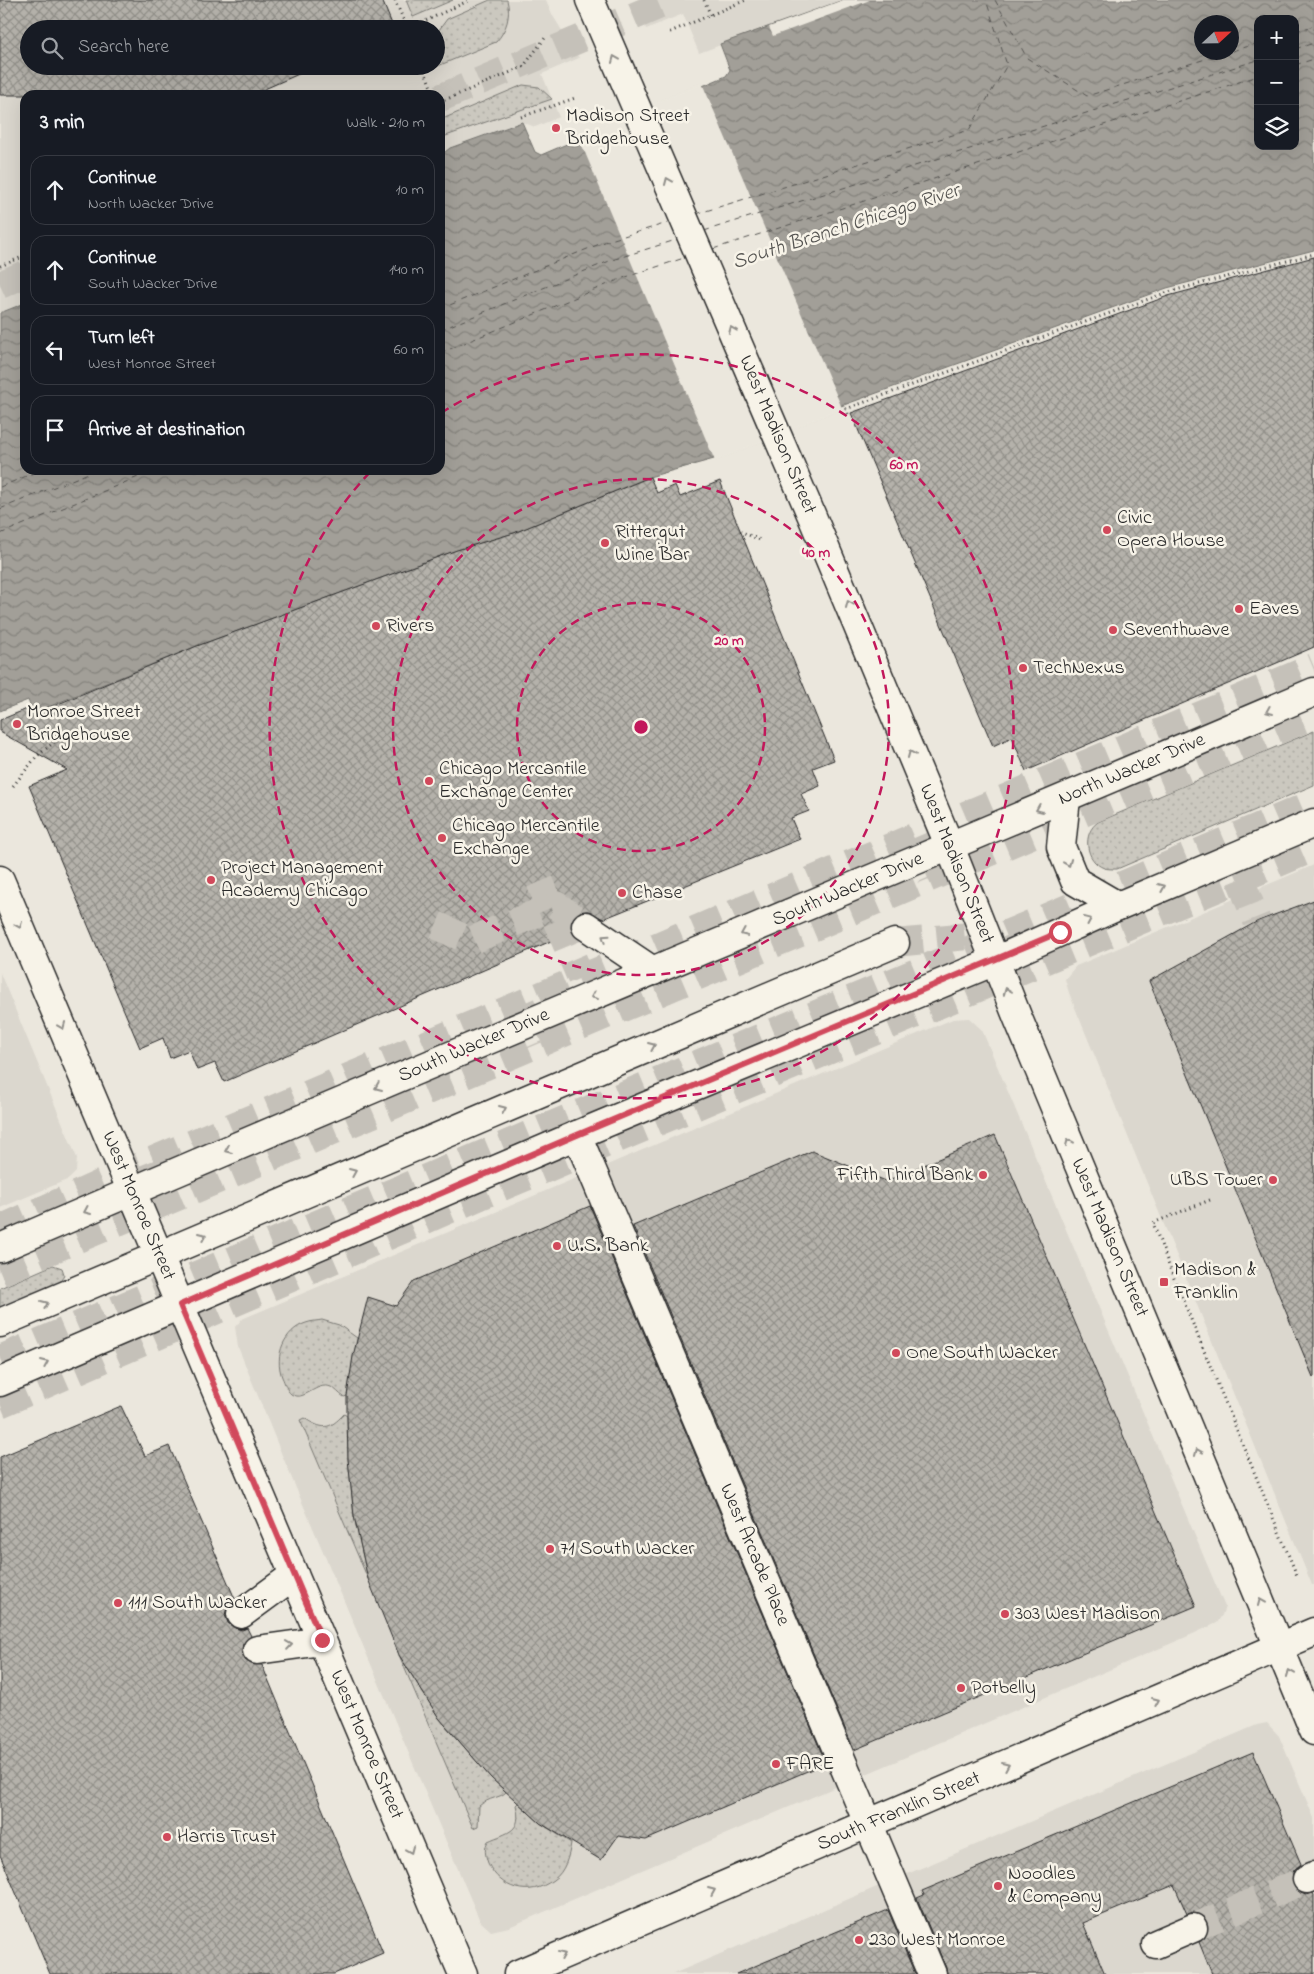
<!DOCTYPE html>
<meta charset="utf-8">
<style>
:root{--surface:#171b24;--page:#242831;--text:#f1f3f6;--muted:#9ea1a6;--line:#363941}
body{margin:0;font-family:"Indie Flower",sans-serif;background:var(--page);color:var(--text)}
.controls{position:absolute;right:15px;top:15px;display:grid;overflow:hidden;border-radius:10px;box-shadow:0 5px 20px #0002}
.controls button{width:45px;height:45px;display:grid;place-items:center;padding:0;border:0;border-bottom:1px solid var(--line);background:var(--surface);color:var(--text);font:25px sans-serif}
.compass{position:absolute;left:1194px;top:15px;width:45px;height:45px;border-radius:50%;background:var(--surface);box-shadow:0 5px 20px #0002;rotate:68deg}
.stop{position:absolute;width:15px;height:15px;margin:-11px;border:4px solid #d1495b;border-radius:50%;background:#fff}
.stop.end{background:#d1495b;border-color:#fff;box-shadow:0 1px 5px #0008}
.list{margin:0;padding:0;list-style:none}
h2{display:flex;justify-content:space-between;align-items:center;height:65px;margin:0;padding:0 20px;font-size:21px}
h2 small{font-size:16px;font-weight:400;color:var(--muted)}
.list li{display:grid;grid-template-columns:32px 1fr auto;gap:15px;align-items:center;box-sizing:border-box;height:70px;margin:0 10px 10px;padding:0 10px;border:1px solid var(--line);border-radius:15px}
.list b{display:block;font-size:19px;white-space:nowrap}
.list p{margin:0;font-size:16px;white-space:nowrap;color:var(--muted)}
.list em{font-size:16px;font-style:normal;color:var(--muted)}
.icon{flex:none;width:28px;height:28px;fill:none;stroke:currentColor;stroke-width:2;stroke-linecap:round;stroke-linejoin:round}
.map{position:relative;flex:none;width:1314px;height:1974px;overflow:hidden}
.search{position:absolute;background:var(--surface);box-shadow:0 5px 20px #0002;left:20px;top:20px;width:425px;height:55px;display:flex;align-items:center;gap:12px;box-sizing:border-box;padding:0 18px;border-radius:28px;color:var(--muted);font-size:19px}
.panel{position:absolute;background:var(--surface);box-shadow:0 5px 20px #0002;left:20px;top:90px;width:425px;height:385px;border-radius:15px}
.map>svg:first-child{display:block}
.built{fill:#dbd7ce;fill-rule:evenodd}
.grass{fill:url(#grass-dots);stroke:#7b7a75}
.water{fill:url(#water-waves);stroke:#72716c;fill-rule:evenodd}
.pier{fill:#ebe7dd}
.lines{fill:none;stroke-linecap:round;stroke-linejoin:round}
.ferry{stroke:#555451;stroke-width:1;stroke-dasharray:6 5;stroke-linecap:butt}
.building{fill:url(#building-cross-hatch);stroke:#2b2b2b}
.minor-tunnel{stroke:#c5c1b9;stroke-width:28;stroke-dasharray:28 14;stroke-linecap:butt}
.highway-tunnel{stroke:#c5c1b9;stroke-width:28;stroke-dasharray:28 14;stroke-linecap:butt}
.minor-casing{stroke:#2b2b2b;stroke-width:31}
.major-casing{stroke:#2b2b2b;stroke-width:31}
.highway-casing{stroke:#2b2b2b;stroke-width:31}
.path{stroke:#2b2b2b;stroke-width:3;stroke-dasharray:1 4;stroke-linecap:butt}
.minor{stroke:#f7f3e8;stroke-width:28}
.major{stroke:#f7f3e8;stroke-width:28}
.highway{stroke:#f7f3e8;stroke-width:28}
.oneway{stroke:#918f8a}
.route{stroke:#d1495b;stroke-width:6}
.ring{fill:none;stroke:#c2185b;stroke-width:2.5;stroke-dasharray:9 6}
.poi-dot{fill:#d1495b;stroke:#f7f3e8;stroke-width:2}
.labels{text-anchor:middle;dominant-baseline:central;stroke-width:5;stroke-linejoin:round;paint-order:stroke}
.poi-label{font-size:20px;fill:#2b2b2b;stroke:#f7f3e8;text-anchor:start}
.street-label{font-size:20px;fill:#2b2b2b;stroke:#f7f3e8}
.water-label{font-size:21px;font-style:italic;fill:#555451;stroke:#f7f3e8}
.centre{fill:#c2185b;stroke:#f7f3e8;stroke-width:2.5}
.ring-label{font-size:15px;text-anchor:middle;font-weight:bold;fill:#c2185b;stroke:#f7f3e8;stroke-width:5;stroke-linejoin:round;paint-order:stroke}
</style>
<div class="map">
<svg width="1314" height="1974" viewBox="0 0 1314 1974">
<defs>
<pattern id="grass-dots" width="8" height="8" patternUnits="userSpaceOnUse" patternTransform="scale(1.25)"><rect width="8" height="8" fill="#cbc8bf"/><path d="M2 2h.1M6 6h.1" fill="none" stroke="#aeaca4" stroke-width="1.8" stroke-linecap="round"/></pattern>
<pattern id="water-waves" width="16" height="10" patternUnits="userSpaceOnUse" patternTransform="scale(1.25)"><rect width="16" height="10" fill="#a29f98"/><path d="M0 5q4-4 8 0t8 0" fill="none" stroke="#84827c"/></pattern>
<pattern id="building-cross-hatch" width="8" height="8" patternUnits="userSpaceOnUse" patternTransform="scale(1.25)"><rect width="8" height="8" fill="#b5b2ab"/><path d="M0 0l8 8M0 8l8-8" fill="none" stroke="#93918b"/></pattern>
</defs>
<rect width="100%" height="100%" fill="#ebe7dd"/>
<filter id="ink" filterUnits="userSpaceOnUse"><feTurbulence type="fractalNoise" baseFrequency=".02" numOctaves="2"/><feDisplacementMap in="SourceGraphic" scale="10" xChannelSelector="R" yChannelSelector="G"/><feConvolveMatrix kernelMatrix="1 2 1 2 8 2 1 2 1" color-interpolation-filters="sRGB"/></filter>
<g filter="url(#ink)">
<g class="built">
<path d="M0 0H546L553 16 579 58 542 74 559 117 535 127 522 122 450 148 440 156V95H25V303L0 313ZM29 29H436V66H29Z"/>
<polygon points="638,0 843,0 699,53 683,14 646,29"/>
<polygon points="1314,865 1314,1585 1312,1585 1069,993 1065,979 1076,966"/>
<polygon points="0,973 77,1158 76,1172 69,1179 0,1208"/>
<polygon points="969,1018 982,1030 1225,1607 1222,1615 1217,1623 1186,1637 509,1927 491,1931 480,1921 282,1455 238,1347 235,1327 242,1319 953,1019"/>
<polygon points="1267,1723 1279,1736 1314,1818 1314,1974 673,1974 1257,1725"/>
</g>
<g class="grass">
<polygon points="406,0 453,0 413,17"/>
<path d="M490 0H507C511 15 507 30 496 42L433 68V66H436V34L447 19Z"/>
<polygon points="523,85 539,87 552,99 440,138 440,120"/>
<path d="M1314 731V785L1117 869C1113 869 1107 869 1104 868 1085 861 1082 833 1098 822Z"/>
<polygon points="53,1265 62,1268 64,1274 60,1283 0,1308 0,1288"/>
<path d="M322 1320 339 1325 357 1338 347 1396 344 1397C339 1394 336 1389 331 1387 316 1381 304 1403 291 1394 286 1390 285 1383 282 1377 274 1356 284 1330 306 1323 311 1321 317 1321 322 1320Z"/>
<path d="M344 1414 347 1416 348 1459 354 1516 368 1579 300 1420 304 1418C323 1430 329 1430 344 1414Z"/>
<path d="M399 1655 439 1718 491 1778 506 1792C501 1798 489 1797 479 1806L478 1826 473 1828Z"/>
<path d="M518 1803 540 1823 571 1843C569 1856 565 1872 553 1880 529 1898 500 1889 488 1863 485 1854 484 1849 488 1841 508 1832 523 1832 516 1805Z"/>
</g>
<path class="water" d="M843 0H1314V250L1167 288 841 406 714 459 649 477 514 533 457 550 197 646 33 713 28 700 0 711V313L25 303V470H440V156L450 148 522 122 535 152 541 155 726 76 730 70 720 44ZM1258 19H1295V146H1258ZM1202 22H1232V52H1202Z"/>
<g class="pier">
<polygon points="843,0 870,0 773,36 769,27"/>
<polygon points="702,83 842,408 715,461 578,136"/>
</g>
<g class="lines">
<g class="ferry">
<polyline points="995,0 1027,58 1087,96 1228,52"/>
<polyline points="1295,31 1314,26"/>
<polyline points="1295,49 1314,43"/>
<polyline points="1232,51 1258,43"/>
<polyline points="1295,65 1314,59"/>
<polyline points="696,214 969,130 1007,65 986,0"/>
<polyline points="704,231 1258,60"/>
<polyline points="713,249 1258,76"/>
<polyline points="440,309 607,241 671,222"/>
<polyline points="440,330 612,260 679,239"/>
<polyline points="440,353 623,278 687,257"/>
<polyline points="0,487 41,470"/>
<polyline points="0,509 96,470"/>
<polyline points="0,534 155,470"/>
</g>
</g>
<g class="building">
<polygon points="0,0 382,0 394,29 29,29 29,66 317,66 251,95 0,95"/>
<polygon points="1314,257 1314,647 1026,771 1012,737 993,746 851,413 1168,296"/>
<polygon points="650,477 657,493 675,485 680,497 720,481 834,760 813,768 820,786 801,794 809,811 791,818 800,839 603,919 588,911 580,912 573,918 570,925 572,932 224,1082 215,1063 197,1070 189,1050 170,1058 163,1038 140,1048 29,786 67,770 0,732 0,720 27,709 39,712 197,646 457,550 514,533"/>
<polygon points="1314,900 1314,1377 1313,1377 1149,981 1258,921"/>
<polygon points="995,1135 1196,1606 854,1750 633,1226 812,1151 886,1181"/>
<polygon points="590,1206 826,1763 646,1840 618,1836 601,1860 540,1823 491,1778 439,1718 399,1655 368,1579 354,1516 348,1459 347,1416 347,1396 353,1356 368,1297 396,1306 414,1281"/>
<polygon points="121,1406 145,1456 169,1446 235,1599 227,1608 225,1615 228,1623 235,1628 242,1630 247,1628 251,1636 243,1644 242,1653 245,1660 251,1664 262,1665 383,1953 334,1974 50,1974 0,1855 0,1457"/>
<polygon points="1253,1752 1301,1864 1294,1870 1292,1877 1292,1885 1298,1892 1306,1895 1313,1893 1314,1895 1314,1974 1212,1974 1199,1942 1206,1937 1209,1929 1207,1922 1202,1915 1194,1912 1187,1914 1174,1885 1083,1923 1105,1974 947,1974 946,1968 917,1898 924,1895 922,1891"/>
<polygon points="888,1910 915,1974 736,1974"/>
</g>
<g class="lines">
<g class="minor-tunnel">
<polyline points="440,98 672,0"/>
<polyline points="0,285 25,274"/>
<polyline points="914,838 931,878"/>
<polyline points="1240,879 1257,921"/>
<polyline points="540,882 581,978"/>
<polyline points="436,925 470,941 556,905 586,926"/>
<polyline points="1016,932 1030,967"/>
<polyline points="521,1004 538,1044"/>
<polyline points="144,1164 160,1203"/>
<polyline points="0,1229 144,1164 1314,667"/>
<polyline points="0,1404 483,1195 1314,848"/>
<polyline points="1193,1928 1307,1879"/>
</g>
<g class="highway-tunnel">
<polyline points="895,943 989,934"/>
<polyline points="0,1272 1314,715"/>
<path d="M0 1359C437 1171 877 991 1314 803"/>
</g>
<g class="minor-casing">
<g id="minor">
<polyline points="586,926 653,971"/>
<polyline points="577,1135 932,1974"/>
<polyline points="241,1614 294,1575"/>
<polyline points="257,1650 322,1641"/>
<polyline points="1307,1879 1314,1876"/>
<polyline points="1156,1944 1193,1928"/>
</g>
</g>
<g class="major-casing">
<g id="major">
<polyline points="590,0 811,514 950,847 1017,1016 1314,1731"/>
<polyline points="1066,798 1061,847 1075,881 1118,906"/>
<polyline points="0,880 463,1974"/>
<path d="M0 1248C436 1059 876 879 1314 692"/>
<polyline points="0,1382 577,1135 995,961 1118,906 1314,823"/>
<polyline points="518,1974 1314,1632"/>
</g>
</g>
<g class="highway-casing">
<polyline id="highway" points="0,1323 895,943"/>
</g>
<g class="path">
<polyline points="395,0 407,28"/>
<polyline points="704,0 711,16"/>
<polyline points="408,29 470,0"/>
<polyline points="670,32 746,0"/>
<polyline points="423,66 434,95"/>
<polyline points="440,102 523,67 545,38"/>
<polyline points="521,117 575,98"/>
<polyline points="0,266 25,256"/>
<polyline points="848,414 846,409 1168,292 1314,254"/>
<polyline points="740,531 760,540"/>
<polyline points="13,786 37,756 57,740"/>
<polyline points="1210,1200 1153,1223 1171,1271 1298,1578"/>
</g>
<use href="#minor" class="minor"/>
<use href="#major" class="major"/>
<use href="#highway" class="highway"/>
</g>
<defs><path id="oneway-chevron" d="M-2-3.5L2.5 0L-2 3.5" fill="none" stroke-width="1.6" stroke-linecap="round" stroke-linejoin="round" transform="scale(1.25)"/></defs>
<g class="oneway">
<use href="#oneway-chevron" transform="translate(615 59) rotate(-113)"/>
<use href="#oneway-chevron" transform="translate(668 181) rotate(-113)"/>
<use href="#oneway-chevron" transform="translate(732 330) rotate(-113)"/>
<use href="#oneway-chevron" transform="translate(849 604) rotate(-113)"/>
<use href="#oneway-chevron" transform="translate(1269 711) rotate(157)"/>
<use href="#oneway-chevron" transform="translate(911 754) rotate(-113)"/>
<use href="#oneway-chevron" transform="translate(1039 809) rotate(157)"/>
<use href="#oneway-chevron" transform="translate(1068 863) rotate(68)"/>
<use href="#oneway-chevron" transform="translate(1162 887) rotate(-23)"/>
<use href="#oneway-chevron" transform="translate(1088 920) rotate(-24)"/>
<use href="#oneway-chevron" transform="translate(19 925) rotate(67)"/>
<use href="#oneway-chevron" transform="translate(744 933) rotate(157)"/>
<use href="#oneway-chevron" transform="translate(605 938) rotate(-146)"/>
<use href="#oneway-chevron" transform="translate(1007 991) rotate(-111)"/>
<use href="#oneway-chevron" transform="translate(594 996) rotate(157)"/>
<use href="#oneway-chevron" transform="translate(62 1026) rotate(67)"/>
<use href="#oneway-chevron" transform="translate(652 1046) rotate(-23)"/>
<use href="#oneway-chevron" transform="translate(378 1087) rotate(157)"/>
<use href="#oneway-chevron" transform="translate(503 1109) rotate(-23)"/>
<use href="#oneway-chevron" transform="translate(1069 1142) rotate(-113)"/>
<use href="#oneway-chevron" transform="translate(228 1150) rotate(157)"/>
<use href="#oneway-chevron" transform="translate(353 1172) rotate(-23)"/>
<use href="#oneway-chevron" transform="translate(87 1211) rotate(156)"/>
<use href="#oneway-chevron" transform="translate(203 1236) rotate(-23)"/>
<use href="#oneway-chevron" transform="translate(45 1304) rotate(-23)"/>
<use href="#oneway-chevron" transform="translate(45 1363) rotate(-23)"/>
<use href="#oneway-chevron" transform="translate(1198 1452) rotate(-113)"/>
<use href="#oneway-chevron" transform="translate(1261 1602) rotate(-113)"/>
<use href="#oneway-chevron" transform="translate(289 1645) rotate(-8)"/>
<use href="#oneway-chevron" transform="translate(1290 1673) rotate(-112)"/>
<use href="#oneway-chevron" transform="translate(1156 1701) rotate(-23)"/>
<use href="#oneway-chevron" transform="translate(1006 1766) rotate(-23)"/>
<use href="#oneway-chevron" transform="translate(410 1850) rotate(67)"/>
<use href="#oneway-chevron" transform="translate(712 1891) rotate(-23)"/>
<use href="#oneway-chevron" transform="translate(562 1955) rotate(-23)"/>
</g>
</g>
<g class="lines" filter="url(#ink)">
<polyline class="route" points="322,1640 180,1305 577,1135 1060,932"/>
</g>
<g class="ring">
<circle cx="641" cy="727" r="124"/>
<circle cx="641" cy="727" r="248"/>
<path d="M441 413A372 372 0 1 1 371 471"/>
</g>
<g class="poi-dot">
<circle cx="556" cy="128" r="5"/>
<circle cx="1107" cy="530" r="5"/>
<circle cx="605" cy="543" r="5"/>
<circle cx="1239" cy="609" r="5"/>
<circle cx="376" cy="626" r="5"/>
<circle cx="1113" cy="630" r="5"/>
<circle cx="1023" cy="668" r="5"/>
<circle cx="17" cy="724" r="5"/>
<circle cx="429" cy="781" r="5"/>
<circle cx="442" cy="838" r="5"/>
<circle cx="211" cy="880" r="5"/>
<circle cx="622" cy="893" r="5"/>
<circle cx="983" cy="1175" r="5"/>
<circle cx="1273" cy="1180" r="5"/>
<circle cx="557" cy="1246" r="5"/>
<rect x="1159" y="1277" width="10" height="10" rx="2.5"/>
<circle cx="896" cy="1353" r="5"/>
<circle cx="550" cy="1549" r="5"/>
<circle cx="118" cy="1603" r="5"/>
<circle cx="1005" cy="1614" r="5"/>
<circle cx="961" cy="1688" r="5"/>
<circle cx="776" cy="1764" r="5"/>
<circle cx="167" cy="1837" r="5"/>
<circle cx="998" cy="1886" r="5"/>
<circle cx="859" cy="1940" r="5"/>
</g>
<g class="labels">
<g class="poi-label">
<text x="566" y="116">Madison Street<tspan x="566" dy="23">Bridgehouse</tspan></text>
<text x="1117" y="518">Civic<tspan x="1117" dy="23">Opera House</tspan></text>
<text x="615" y="532">Rittergut<tspan x="615" dy="23">Wine Bar</tspan></text>
<text x="1249" y="609">Eaves</text>
<text x="386" y="626">Rivers</text>
<text x="1123" y="630">Seventhwave</text>
<text x="1033" y="668">TechNexus</text>
<text x="27" y="712">Monroe Street<tspan x="27" dy="23">Bridgehouse</tspan></text>
<text x="439" y="769">Chicago Mercantile<tspan x="439" dy="23">Exchange Center</tspan></text>
<text x="452" y="826">Chicago Mercantile<tspan x="452" dy="23">Exchange</tspan></text>
<text x="221" y="868">Project Management<tspan x="221" dy="23">Academy Chicago</tspan></text>
<text x="632" y="893">Chase</text>
<text x="973" y="1175" text-anchor="end">Fifth Third Bank</text>
<text x="1263" y="1180" text-anchor="end">UBS Tower</text>
<text x="567" y="1246">U.S. Bank</text>
<text x="1174" y="1270">Madison &amp;<tspan x="1174" dy="23">Franklin</tspan></text>
<text x="906" y="1353">One South Wacker</text>
<text x="560" y="1549">71 South Wacker</text>
<text x="128" y="1603">111 South Wacker</text>
<text x="1015" y="1614">303 West Madison</text>
<text x="971" y="1688">Potbelly</text>
<text x="786" y="1764">FARE</text>
<text x="177" y="1837">Harris Trust</text>
<text x="1008" y="1874">Noodles<tspan x="1008" dy="23">&amp; Company</tspan></text>
<text x="869" y="1940">230 West Monroe</text>
</g>
<g class="street-label">
<text transform="translate(777 435) rotate(67)">West Madison Street</text>
<text transform="translate(1132 770) rotate(-23)">North Wacker Drive</text>
<text transform="translate(956 864) rotate(68)">West Madison Street</text>
<text transform="translate(848 890) rotate(-23)">South Wacker Drive</text>
<text transform="translate(474 1046) rotate(-23)">South Wacker Drive</text>
<text transform="translate(138 1206) rotate(67)">West Monroe Street</text>
<text transform="translate(1109 1238) rotate(67)">West Madison Street</text>
<text transform="translate(754 1555) rotate(67)">West Arcade Place</text>
<text transform="translate(366 1745) rotate(67)">West Monroe Street</text>
<text transform="translate(899 1812) rotate(-23)">South Franklin Street</text>
</g>
<g class="water-label">
<text transform="translate(846 227) rotate(-18)">South Branch Chicago River</text>
</g>
</g>
<circle cx="641" cy="727" r="8" class="centre"/>
<g class="ring-label">
<text x="904" y="469">60 m</text>
<text x="816" y="557">40 m</text>
<text x="729" y="645">20 m</text>
</g>
</svg>
<div class="controls">
<button>+</button>
<button>−</button>
<button><svg class="icon" aria-label="layers" viewBox="0 0 24 24"><path d="M12 4l9 5-9 5-9-5zM3 14l9 5 9-5"/></svg></button>
</div>
<svg class="compass" viewBox="-18 -18 36 36"><path d="M0-13l5 13h-10z" fill="#e53935"/><path d="M0 13l5-13h-10z" fill="#9ea1a6"/></svg>
<div class="stop" style="left:1060px;top:932px"></div>
<div class="stop end" style="left:322px;top:1640px"></div>
<div class="search"><svg class="icon" aria-label="search" viewBox="0 0 24 24"><circle cx="10" cy="10" r="6"/><path d="M15 15l6 6"/></svg>Search here</div>
<section class="panel">
<h2>3 min<small>Walk · 210 m</small></h2>
<ul class="list">
<li><svg class="icon" aria-label="ahead" viewBox="0 0 24 24"><path d="M12 20V5M6 11l6-6 6 6"/></svg><div><b>Continue</b><p>North Wacker Drive</p></div><em>10 m</em></li>
<li><svg class="icon" aria-label="ahead" viewBox="0 0 24 24"><path d="M12 20V5M6 11l6-6 6 6"/></svg><div><b>Continue</b><p>South Wacker Drive</p></div><em>140 m</em></li>
<li><svg class="icon" aria-label="left" viewBox="0 0 24 24"><path d="M17 20v-9H6M10 6l-5 5 5 5"/></svg><div><b>Turn left</b><p>West Monroe Street</p></div><em>60 m</em></li>
<li><svg class="icon" aria-label="arrive" viewBox="0 0 24 24"><path d="M6 21V4h12l-3 4 3 4H6"/></svg><div><b>Arrive at destination</b></div></li>
</ul>
</section>
</div>
